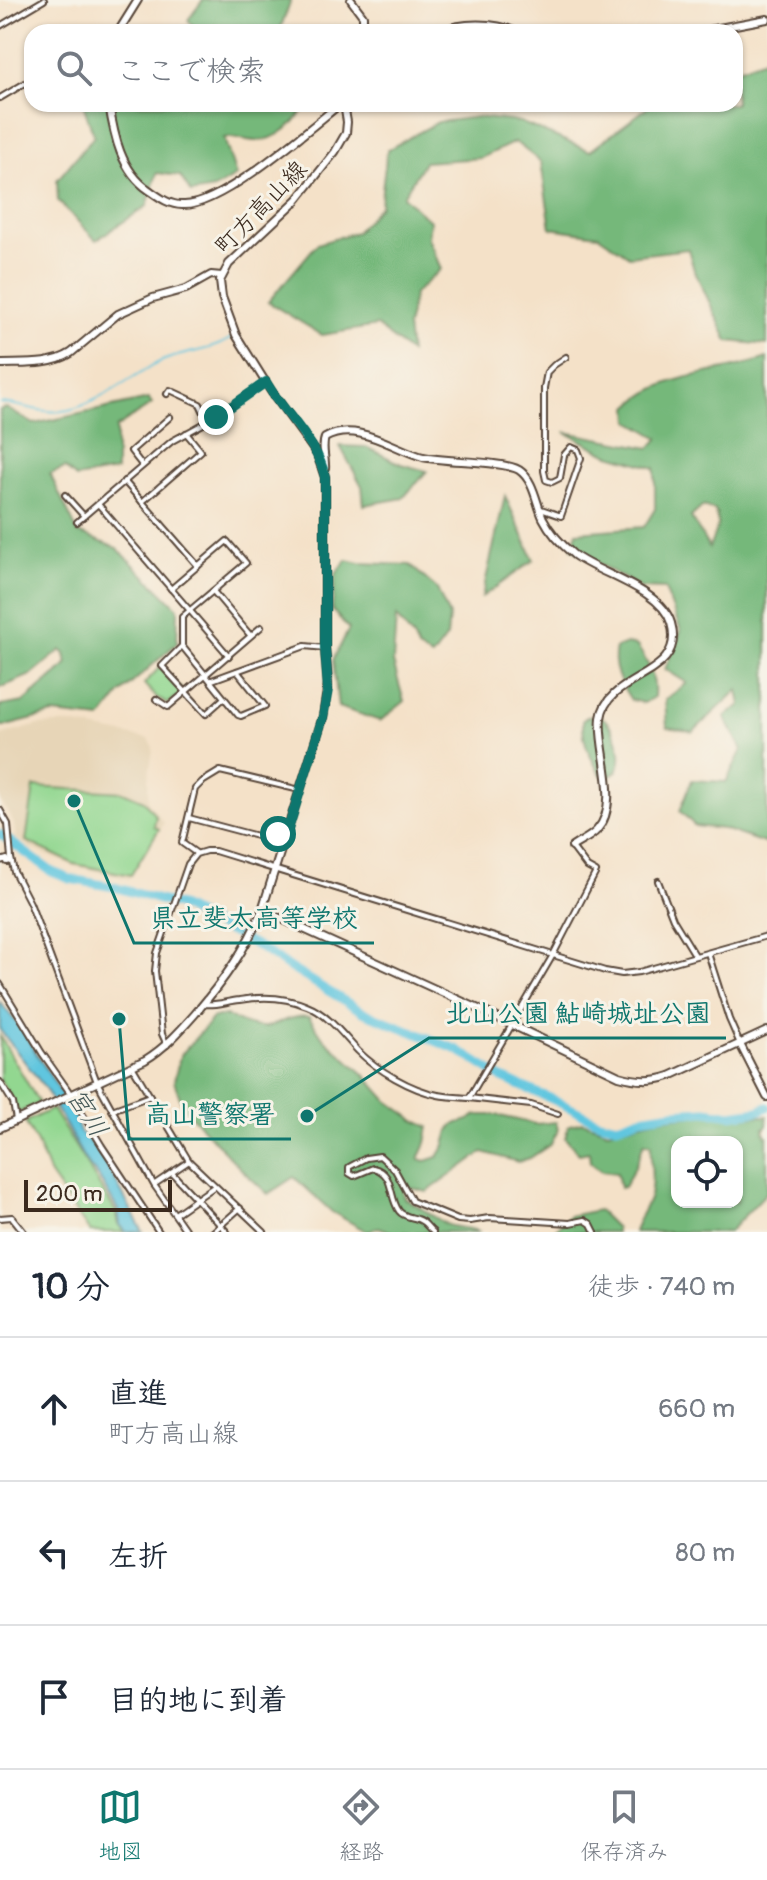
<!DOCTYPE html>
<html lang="ja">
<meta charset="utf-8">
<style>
:root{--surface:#fff;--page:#f6f6f7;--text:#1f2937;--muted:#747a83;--line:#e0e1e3;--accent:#0f766e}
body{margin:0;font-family:Pangolin,"Klee One",sans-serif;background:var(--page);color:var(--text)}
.controls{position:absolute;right:24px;bottom:24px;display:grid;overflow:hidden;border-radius:16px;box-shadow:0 2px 6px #0004}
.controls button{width:72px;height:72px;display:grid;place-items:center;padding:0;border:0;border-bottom:2px solid var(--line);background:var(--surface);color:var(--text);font:40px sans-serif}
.scale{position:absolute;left:24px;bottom:20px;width:148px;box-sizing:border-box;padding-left:8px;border:4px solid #3b2a1e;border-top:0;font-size:22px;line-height:28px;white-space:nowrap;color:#3b2a1e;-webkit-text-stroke:6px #f7f3e8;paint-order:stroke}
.stop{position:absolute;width:24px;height:24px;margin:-18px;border:6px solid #0f766e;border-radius:50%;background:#fff}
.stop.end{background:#0f766e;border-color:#fff;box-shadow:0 2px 8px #0008}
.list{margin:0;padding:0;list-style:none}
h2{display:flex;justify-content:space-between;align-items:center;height:104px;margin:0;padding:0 32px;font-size:34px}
h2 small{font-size:26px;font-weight:400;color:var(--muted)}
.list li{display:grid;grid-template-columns:52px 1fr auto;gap:24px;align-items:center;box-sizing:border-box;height:144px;padding:0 32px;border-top:2px solid var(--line)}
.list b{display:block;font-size:30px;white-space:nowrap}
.list p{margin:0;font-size:26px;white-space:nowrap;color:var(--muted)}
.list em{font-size:26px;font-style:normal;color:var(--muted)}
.icon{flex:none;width:44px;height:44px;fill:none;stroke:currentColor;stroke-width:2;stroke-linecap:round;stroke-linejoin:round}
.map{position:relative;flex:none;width:767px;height:1232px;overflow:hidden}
.search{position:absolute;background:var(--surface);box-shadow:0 2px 6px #0004;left:24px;right:24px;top:24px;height:88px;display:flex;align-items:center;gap:20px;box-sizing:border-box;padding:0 28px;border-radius:24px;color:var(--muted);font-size:30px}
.sheet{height:536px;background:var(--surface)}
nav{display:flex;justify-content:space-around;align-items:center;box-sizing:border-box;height:112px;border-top:2px solid var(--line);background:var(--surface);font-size:22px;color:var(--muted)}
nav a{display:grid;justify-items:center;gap:4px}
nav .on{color:var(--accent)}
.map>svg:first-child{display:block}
.built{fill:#e7d5b7}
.green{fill:#92d790;stroke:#668057;stroke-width:2}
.forest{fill:#75b87a;stroke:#58714c;stroke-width:2;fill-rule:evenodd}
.water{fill:#61c6df;stroke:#4e787e;stroke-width:2}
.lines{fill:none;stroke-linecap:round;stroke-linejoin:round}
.stream{stroke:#61c6df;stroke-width:2}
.river{stroke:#61c6df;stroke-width:9}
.street-casing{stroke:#574538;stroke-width:8}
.secondary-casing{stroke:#574538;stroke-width:10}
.street{stroke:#fff;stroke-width:4}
.secondary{stroke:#fff;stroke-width:6}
.route{stroke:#0f766e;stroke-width:10}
.labels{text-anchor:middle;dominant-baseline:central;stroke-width:6;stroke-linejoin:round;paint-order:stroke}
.street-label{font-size:24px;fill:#3b2a1e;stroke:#f7f3e8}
.water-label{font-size:26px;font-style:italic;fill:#465958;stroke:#f7f3e8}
.leader{fill:none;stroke:#0f766e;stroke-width:3}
.callout-dot{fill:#0f766e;stroke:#f7f3e8;stroke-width:3}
.callout-label{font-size:26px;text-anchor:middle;font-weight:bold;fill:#0f766e;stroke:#f7f3e8;stroke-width:6;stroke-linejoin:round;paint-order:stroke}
</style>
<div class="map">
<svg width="767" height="1232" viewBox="0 0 767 1232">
<rect width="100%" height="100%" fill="#f7f3e8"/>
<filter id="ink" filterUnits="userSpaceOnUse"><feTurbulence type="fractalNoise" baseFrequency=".0125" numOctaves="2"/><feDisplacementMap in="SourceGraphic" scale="16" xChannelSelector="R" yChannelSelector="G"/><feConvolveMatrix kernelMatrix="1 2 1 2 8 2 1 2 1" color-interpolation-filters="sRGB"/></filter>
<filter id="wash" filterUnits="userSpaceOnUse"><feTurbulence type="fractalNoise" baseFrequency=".006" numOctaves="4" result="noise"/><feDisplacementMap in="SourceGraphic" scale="32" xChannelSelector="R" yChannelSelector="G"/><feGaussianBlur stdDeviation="1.8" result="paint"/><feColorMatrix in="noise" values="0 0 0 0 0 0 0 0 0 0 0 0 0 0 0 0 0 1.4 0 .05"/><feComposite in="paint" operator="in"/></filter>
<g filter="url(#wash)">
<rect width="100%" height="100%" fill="#f4e1c8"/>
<polygon class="built" points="55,724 71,724 149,739 152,745 153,749 148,779 148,802 164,823 129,879 73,866 30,848 16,838 14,824 8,811 0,801 0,736 38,725"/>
<g class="green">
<polygon points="160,667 181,689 182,693 167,704 156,697 144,684"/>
<polygon points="34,787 123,792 144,801 156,816 154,826 159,829 131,875 74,864 26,841"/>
<polygon points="0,1036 39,1103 18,1113 14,1102 0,1080"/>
<polygon points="52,1109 116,1212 119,1225 124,1232 90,1232 50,1175 37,1143 25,1122"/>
</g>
<g class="forest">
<polygon points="203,0 291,0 279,32 199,32 188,20"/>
<polygon points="767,58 767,345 728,341 694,270 688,249 629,256 598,235 551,228 541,162 515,142 481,158 424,162 403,196 430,221 428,238 441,269 414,294 407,327 410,353 377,326 322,335 268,302 317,244 356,232 380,206 387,150 438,122 477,117 520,122 590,151 652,104 735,104 735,70"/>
<path d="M83 104H306C299 122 276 141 256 141 245 141 236 136 224 138L236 176 214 189 191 193 180 176 157 173 147 206 96 240 58 201 57 180 94 136Z"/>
<path d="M767 358V844L723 829 695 826 680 811 692 780 726 782 742 750 725 717 741 705 738 690 693 732 667 727 665 700 687 683 665 669 681 631 665 589 641 588 572 548 577 532 644 527 655 509V468L607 454 565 432 650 448 659 438 630 421 629 407C664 371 723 375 767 358ZM703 506 716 511 718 525 709 548 691 517Z"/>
<polygon points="149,399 152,404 116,428 116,471 76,478 65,468 50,474 78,533 117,548 178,608 177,643 121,693 101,719 53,714 6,726 0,726 0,706 24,702 67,665 65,654 61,650 31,675 0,688 0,410 6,408 34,424"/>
<polygon points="340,446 366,447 401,464 427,471 403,498 364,505 362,486"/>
<polygon points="505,496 534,560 482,597"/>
<polygon points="347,560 360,563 410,565 437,589 449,616 447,637 432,657 418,649 414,639 396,617 393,662 404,702 380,721 338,707 333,660 349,629 332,610 336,574"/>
<path d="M626 644 637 646C648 663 656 676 654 697L644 703 631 700C621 685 611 667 616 648Z"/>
<path d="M599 715C618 726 633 773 604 779 591 760 582 743 583 720L587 717Z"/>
<path d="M226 1016C238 1021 251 1028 264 1027 280 1025 292 1014 309 1017L324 1039 366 1076 388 1101 416 1121 429 1127 426 1143 419 1159 426 1161 438 1157C440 1153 443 1149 445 1145 448 1136 447 1128 458 1123 466 1120 469 1122 476 1115H496L535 1124 556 1122 558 1130 551 1144 530 1158 518 1162 483 1152 427 1192 408 1187 403 1191 405 1198 446 1224C457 1229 470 1227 480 1232H392L378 1227 368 1232 332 1212 294 1177 268 1194 241 1169 183 1107 174 1081 180 1056 213 1018Z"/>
<path d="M706 1114 730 1117 767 1116V1125L764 1128 765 1135 767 1136V1192L729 1232H634C637 1219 646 1209 650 1196 654 1181 650 1160 651 1144L644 1143 635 1167 624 1187 620 1188 617 1173 602 1171 590 1162 589 1152 579 1154 565 1138 569 1125 583 1122 608 1131 658 1119ZM677 1142H737V1202H677Z"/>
<polygon points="598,1210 616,1228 616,1232 553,1232 569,1216"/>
</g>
<polygon class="water" points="0,1002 20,1027 74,1114 80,1132 100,1152 143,1232 126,1232 120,1225 118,1210 98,1176 86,1162 45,1088 0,1030"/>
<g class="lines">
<path class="stream" d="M0 403C21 404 41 414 62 411 94 408 132 375 162 361 185 351 212 352 233 337"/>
<polyline class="river" points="0,834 52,872 70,879 114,887 180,906 259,947 290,968 363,1012 458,1050 502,1078 552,1099 599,1122 617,1126 641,1118 673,1113 706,1111 731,1115 759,1111 767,1107"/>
</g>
</g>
<g filter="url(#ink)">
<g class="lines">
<g class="street-casing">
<g id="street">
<polyline points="0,26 44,0"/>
<polyline points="0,98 32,79"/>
<polyline points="167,394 170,390 200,404 208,421"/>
<polyline points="142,465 131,451 170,417"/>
<polyline points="124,481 198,566"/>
<polyline points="65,495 84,516"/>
<polyline points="142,502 201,451 186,433"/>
<polyline points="541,509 561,516 581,458 578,450 571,447 564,455 560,478 552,482 546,480 544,471 544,388 547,372 554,365 566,357"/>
<polyline points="77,522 98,504"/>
<polyline points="171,589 227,541 246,563 182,617 182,646 238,715 241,716 265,706 237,671"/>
<polyline points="213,591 250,635"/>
<polyline points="182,646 162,666 206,714 224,698"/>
<polyline points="229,656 98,504 172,441 216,417 266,382"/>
<polyline points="212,680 305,646 325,648"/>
<polyline points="156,699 168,707 261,627"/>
<polyline points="0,810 8,824 11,858 14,872 30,903 97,1082 154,1185 187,1232"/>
<polyline points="189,818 257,836 280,834 286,836"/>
<polyline points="196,853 182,843 195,789 202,782 220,771 300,790"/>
<polyline points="0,861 7,859 7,862 11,861"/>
<polyline points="658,881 673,919 695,955"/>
<polyline points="708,953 729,1019 740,1044"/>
<polyline points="0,984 42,1053 68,1090 102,1146 159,1232"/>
<path d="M203 1004C216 1006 227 1001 240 1000 262 996 286 997 307 1006 328 1014 343 1035 358 1051 377 1070 411 1090 438 1095 449 1097 459 1097 469 1098L553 955 596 872 587 867 572 847"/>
<polyline points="167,1045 162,1034 155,971 157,953 188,864 196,854 206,851 215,851 605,971 622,974 639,972 767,936"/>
<polyline points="132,1066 189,1161 264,1232"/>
<polyline points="0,1082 13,1103 16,1120"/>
<polyline points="469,1098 531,1105 558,1114"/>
<polyline points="112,1110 150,1096"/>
<polyline points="172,1173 227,1232"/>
<polyline points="155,1184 189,1161"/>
<polyline points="175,1214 215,1186"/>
<polyline points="0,1218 12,1217 24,1232"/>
<polyline points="213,1232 240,1208"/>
<path d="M433 1232C429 1229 427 1225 423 1222 416 1216 405 1219 399 1211 388 1196 395 1173 373 1168L354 1176 349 1173V1167L366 1158 380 1156 395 1170 412 1201 458 1220 470 1221 489 1218 570 1223 585 1220 591 1224 595 1232"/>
</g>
</g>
<g class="secondary-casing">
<g id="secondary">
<polyline points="351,0 363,16 363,32"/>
<polyline points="118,32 138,0"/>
<path d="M438 32C461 22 494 22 517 32"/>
<polyline points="698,32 767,19"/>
<path d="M109 104C114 136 121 171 149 190 159 197 169 205 182 205 219 208 309 129 340 104"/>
<path d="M0 364C23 363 51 366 71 353L118 314 153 298 186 289 211 275 222 276"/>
<path d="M325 469C326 459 321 447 325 438 357 420 393 449 423 457 445 462 504 461 519 470 534 480 536 503 543 518 550 532 562 545 574 555 601 575 661 589 671 623 687 678 607 673 601 718 597 749 622 802 597 830 590 838 580 841 572 847"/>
<path d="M262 910 481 1010 619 1076C637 1081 652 1082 670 1076L767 1031"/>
<polyline points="740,1044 767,1097"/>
<path d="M0 1128 145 1060C165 1048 180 1031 195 1014 223 981 246 950 262 910L323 717 328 684 325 648V477L317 454 271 391 236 335 222 297 220 281 229 264 297 200 335 152 346 133 347 122 344 104"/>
</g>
</g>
<use href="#street" class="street"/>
<use href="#secondary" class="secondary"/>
</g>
</g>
<g class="lines" filter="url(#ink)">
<path class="route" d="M216 417 266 382C283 413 318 442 325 477V648L328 689 323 717 286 836 278 834"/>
</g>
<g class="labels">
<g class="street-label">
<text transform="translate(261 208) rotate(-46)">町方高山線</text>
</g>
<g class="water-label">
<text transform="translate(87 1113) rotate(58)">宮川</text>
</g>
</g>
<path class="leader" d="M74 801L134 943H374M307 1116L429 1038H726M119 1019L129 1139H291"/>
<g class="callout-dot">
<circle cx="74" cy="801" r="8"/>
<circle cx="307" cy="1116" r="8"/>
<circle cx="119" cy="1019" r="8"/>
</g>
<g class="callout-label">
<text x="254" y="927">県立斐太高等学校</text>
<text x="578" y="1022">北山公園 鮎崎城址公園</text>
<text x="210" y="1123">高山警察署</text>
</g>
</svg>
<div class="controls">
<button><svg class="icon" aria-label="locate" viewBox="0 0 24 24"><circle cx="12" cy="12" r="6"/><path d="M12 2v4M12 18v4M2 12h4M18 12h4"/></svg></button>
</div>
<div class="scale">200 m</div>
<div class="stop" style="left:278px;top:834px"></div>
<div class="stop end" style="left:216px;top:417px"></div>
<div class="search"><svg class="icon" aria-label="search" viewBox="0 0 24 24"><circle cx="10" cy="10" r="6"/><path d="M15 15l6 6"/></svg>ここで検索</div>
</div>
<section class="sheet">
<h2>10 分<small>徒歩 · 740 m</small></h2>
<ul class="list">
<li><svg class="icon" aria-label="ahead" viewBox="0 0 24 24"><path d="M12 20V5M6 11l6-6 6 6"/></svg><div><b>直進</b><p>町方高山線</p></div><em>660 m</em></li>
<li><svg class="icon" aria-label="left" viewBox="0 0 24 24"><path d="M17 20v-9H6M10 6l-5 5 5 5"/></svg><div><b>左折</b></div><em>80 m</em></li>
<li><svg class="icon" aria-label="arrive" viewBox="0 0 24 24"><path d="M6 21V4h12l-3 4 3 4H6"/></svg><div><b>目的地に到着</b></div></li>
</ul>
</section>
<nav>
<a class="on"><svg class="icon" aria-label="map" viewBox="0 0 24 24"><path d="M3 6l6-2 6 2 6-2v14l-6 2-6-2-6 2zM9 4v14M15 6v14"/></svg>地図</a>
<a><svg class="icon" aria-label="directions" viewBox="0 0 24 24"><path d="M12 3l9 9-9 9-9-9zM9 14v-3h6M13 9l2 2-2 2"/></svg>経路</a>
<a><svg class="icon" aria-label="saved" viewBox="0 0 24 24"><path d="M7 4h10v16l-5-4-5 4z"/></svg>保存済み</a>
</nav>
